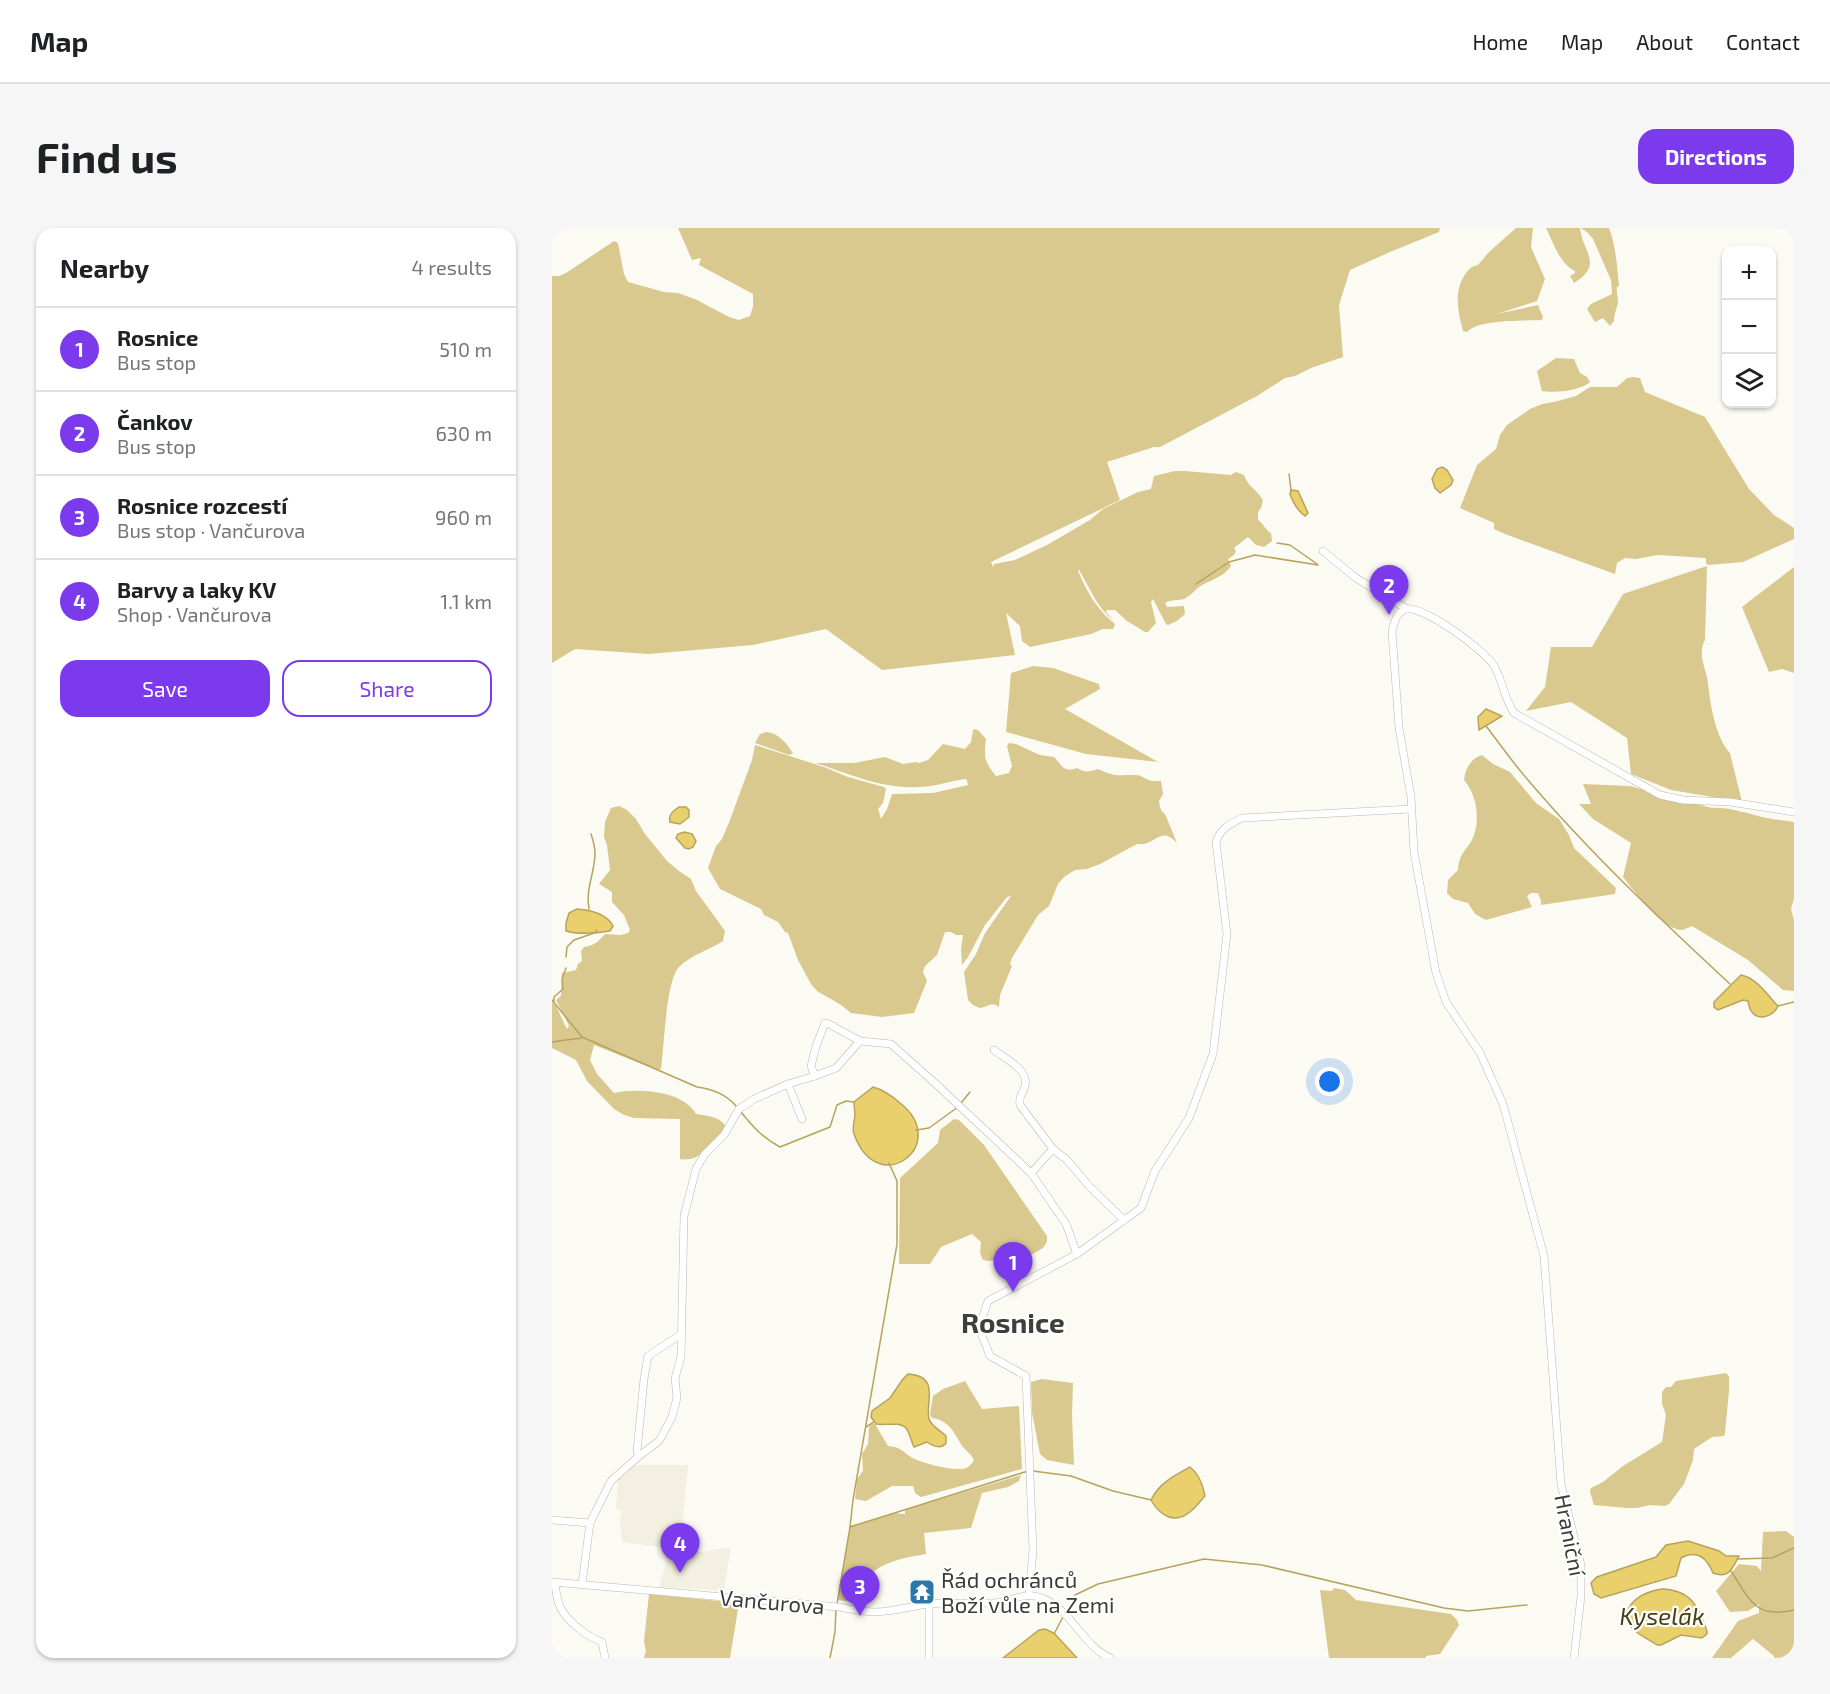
<!DOCTYPE html>
<meta charset="utf-8">
<style>
:root{--surface:#fff;--page:#f6f6f6;--text:#202124;--muted:#757577;--line:#e0e0e0;--accent:#7c3aed}
body{margin:0;font-family:"Exo 2",sans-serif;background:var(--page);color:var(--text)}
.controls{position:absolute;right:18px;top:18px;display:grid;overflow:hidden;border-radius:12px;box-shadow:0 2px 4px #0004}
.controls button{width:54px;height:54px;display:grid;place-items:center;padding:0;border:0;border-bottom:2px solid var(--line);background:var(--surface);color:var(--text);font:30px sans-serif}
.you{position:absolute;left:778px;top:854px;width:21px;height:21px;margin:-15px;border:4px solid #fff;border-radius:50%;background:#1a73e8;box-shadow:0 0 0 9px #1a73e833}
.badge{display:grid;place-items:center;width:39px;height:39px;border-radius:50%;background:var(--accent);color:#fff;font-size:20px;font-weight:700}
.pin{position:absolute;translate:-50% -50px;filter:drop-shadow(0 2px 3px #0008)}
.pin::after{content:'';position:absolute;top:32px;width:21px;height:18px;background:inherit;clip-path:polygon(0 0,100% 0,50% 100%)}
.list{margin:0;padding:0;list-style:none}
h2{display:flex;justify-content:space-between;align-items:center;height:78px;margin:0;padding:0 24px;font-size:26px}
h2 small{font-size:20px;font-weight:400;color:var(--muted)}
.list li{display:grid;grid-template-columns:39px 1fr auto;gap:18px;align-items:center;box-sizing:border-box;height:84px;padding:0 24px;border-top:2px solid var(--line)}
.list b{display:block;font-size:22px;white-space:nowrap}
.list p{margin:0;font-size:20px;white-space:nowrap;color:var(--muted)}
.list em{font-size:20px;font-style:normal;color:var(--muted)}
.actions{display:flex;gap:12px;padding:18px 24px}
.actions a{flex:1;padding:14px 0;border:2px solid var(--accent);border-radius:18px;text-align:center;font-size:21px;color:var(--accent)}
.actions .main{background:var(--accent);color:#fff}
.icon{flex:none;width:33px;height:33px;fill:none;stroke:currentColor;stroke-width:2;stroke-linecap:round;stroke-linejoin:round}
.map{position:relative;flex:none;width:1242px;height:1430px;overflow:hidden;border-radius:18px}
header{display:flex;align-items:center;gap:36px;box-sizing:border-box;height:84px;padding:0 30px;background:var(--surface);border-bottom:2px solid var(--line)}
header strong{font-size:28px}
nav{display:flex;gap:33px;margin-inline-start:auto;font-size:21px}
.intro{display:flex;align-items:center;justify-content:space-between;box-sizing:border-box;height:144px;padding:0 36px}
h1{margin:0;font-size:42px}
.button{padding:15px 27px;border-radius:18px;background:var(--accent);color:#fff;font-size:21px;font-weight:700}
main{display:flex;gap:36px;padding:0 36px}
aside{flex:1;background:var(--surface);border-radius:18px;box-shadow:0 2px 4px #0004}
.map>svg:first-child{display:block}
.built{fill:#f3efe1}
.green{fill:#d9c98f}
.water{fill:#ead06c;stroke:#b6a35c;stroke-width:1.5}
.lines{fill:none;stroke-linecap:round;stroke-linejoin:round}
.stream{stroke:#b6a35c;stroke-width:1.5}
.minor-casing{stroke:#bab8b1;stroke-width:8}
.minor{stroke:#fff;stroke-width:7}
.labels{text-anchor:middle;dominant-baseline:central;stroke-width:4.5;stroke-linejoin:round;paint-order:stroke}
.street-label{font-size:22px;fill:#3c3b38;stroke:#fff}
.poi-label{font-size:22px;fill:#3c3b38;stroke:#fff;text-anchor:start}
.water-label{font-size:24px;font-style:italic;fill:#493e14;stroke:#fff}
.district-label{font-size:28px;font-weight:bold;fill:#3f3e38;stroke:#fff}
</style>
<header>
<strong>Map</strong>
<nav><a>Home</a><a>Map</a><a>About</a><a>Contact</a></nav>
</header>
<div class="intro"><h1>Find us</h1><a class="button">Directions</a></div>
<main>
<aside>
<h2>Nearby<small>4 results</small></h2>
<ul class="list">
<li><span class="badge">1</span><div><b>Rosnice</b><p>Bus stop</p></div><em>510 m</em></li>
<li><span class="badge">2</span><div><b>Čankov</b><p>Bus stop</p></div><em>630 m</em></li>
<li><span class="badge">3</span><div><b>Rosnice rozcestí</b><p>Bus stop · Vančurova</p></div><em>960 m</em></li>
<li><span class="badge">4</span><div><b>Barvy a laky KV</b><p>Shop · Vančurova</p></div><em>1.1 km</em></li>
</ul>
<div class="actions"><a class="main">Save</a><a>Share</a></div>
</aside>
<div class="map">
<svg width="1242" height="1430" viewBox="0 0 1242 1430">
<rect width="100%" height="100%" fill="#fcfbf3"/>
<polygon class="built" points="81,1237 136,1237 128,1321 149,1324 179,1319 172,1363 143,1361 144,1349 142,1361 107,1359 115,1331 122,1321 70,1314 68,1293 70,1282 64,1281 66,1251"/>
<g class="green">
<path d="M126 0H888L887 4 838 24 798 42 787 77 791 129 759 140 743 148 733 150 705 168 608 219H602L555 234 568 272 439 334 441 339 442 336 463 332 495 317 538 292 551 281 586 264 599 261 602 248 623 243H633L679 247 684 244 692 247C696 259 705 262 711 272L709 280 706 284V292C712 296 713 302 719 305L720 313 712 319 704 317 696 309 682 320 684 323 682 327 676 331 679 338C672 349 658 352 647 359 642 363 638 368 632 371 625 373 620 371 613 375L615 379 632 378 633 386 625 393 616 397 614 396 601 371 599 374 604 395 596 404H593L575 393 563 382H555L554 384 562 393C545 380 538 360 527 342L526 343C535 364 545 382 563 396L561 401H551L539 406 478 419 470 413 468 398 454 385 463 427 330 442 274 401 201 417 97 426 23 421 0 435V48H7L14 45 62 13 66 15 72 46 76 54 112 64 126 65 145 72 177 89 187 92 198 88 201 78V66L147 37 149 30 140 32Z"/>
<path d="M964 0H981L979 19 993 51 985 73 945 86 986 77 991 89 990 92C973 93 926 91 915 104L911 103C906 84 901 63 914 45 918 40 920 38 926 37L937 24Z"/>
<path d="M994 0H1028C1031 25 1052 36 1022 55L1018 48 1023 45V43C1008 36 1001 14 994 0Z"/>
<path d="M1029 0H1057C1064 18 1065 38 1067 58L1065 59C1064 64 1066 69 1066 74 1065 81 1062 85 1062 93L1058 98 1051 90 1043 94 1035 81 1039 76 1060 66 1059 52 1041 11 1036 5Z"/>
<path d="M1004 130 1022 131 1028 145 1035 149 1038 154C1028 163 1003 165 990 163L985 143Z"/>
<polygon points="1081,149 1088,150 1093,164 1153,189 1197,261 1222,287 1242,300 1242,311 1191,334 1156,337 1154,335 1154,330 1106,327 1084,331 1073,330 1065,335 1063,346 953,306 942,301 942,295 908,280 925,237 944,221 948,207 955,197 978,181 990,176 1002,174 1024,168 1038,159 1065,159 1075,150"/>
<path d="M1155 338 1153 412C1146 424 1152 437 1155 449 1156 453 1156 458 1157 463 1159 482 1165 511 1178 525L1190 574 1119 562 1079 546 1075 510 1019 474 974 483 993 459 999 419H1040L1071 366Z"/>
<polygon points="1242,339 1242,445 1230,441 1217,444 1190,379"/>
<polygon points="481,438 501,440 547,456 548,461 513,481 606,534 534,526 454,504 459,445"/>
<path d="M423 501 427 503 434 511C432 530 432 533 444 548L457 545 460 538 455 518 457 515 464 516 488 527 502 529C510 537 511 545 525 540 532 545 538 544 546 541 563 549 565 547 582 547 589 546 594 552 600 553 603 553 606 553 609 553L611 566 607 573C608 579 608 582 613 586L625 615C608 596 603 619 585 616L548 636 535 641 523 642 512 649 506 656 497 678 486 687 460 730 458 736 460 738 448 767 447 779C439 773 437 779 428 780L421 777 416 772 412 744 424 726 433 705 459 668 455 669 433 697 416 729 410 737 409 721 411 707H404L399 704H393L385 727 373 738 371 744 375 753 362 785 330 789 299 785 289 777 265 763 259 756 246 732 236 705 233 704 226 694 212 687 209 681 168 661 156 640 164 618 170 611 178 592 200 532 203 517 272 539 296 549 332 559 334 561 331 575 326 581 329 591 335 581 340 566 381 565 416 557 415 552 413 551C397 553 383 559 367 559 327 561 300 546 263 535H302L333 529 351 536 364 534 367 535 376 532 391 516 413 521 419 514 421 502Z"/>
<path d="M214 504C227 505 234 515 241 525L237 527 203 515 208 506Z"/>
<path d="M930 527 941 536 958 544 984 575 1007 591 1017 607 1022 620 1064 660 1063 666 989 677V673L986 665H979L975 668 980 679 934 692 923 686 916 675 901 671 895 665 896 652 906 642C907 626 913 624 920 612 929 593 925 567 912 552 913 541 919 530 930 527Z"/>
<path d="M1031 556 1078 558 1160 580C1176 579 1188 584 1203 587 1216 591 1229 592 1242 594V671L1239 681 1242 692V763L1231 762 1196 732 1145 701 1140 698C1137 699 1134 701 1131 702 1112 704 1082 663 1071 649L1079 615 1041 591 1027 576H1039Z"/>
<path d="M67 578 75 582 84 591 93 606 115 633 127 643 139 651 144 663 173 703 171 713C157 722 139 727 127 739 114 752 112 820 109 841L105 842 42 817 38 832 45 846 62 865C85 860 131 862 144 886 156 888 168 888 175 900 163 914 148 935 128 931V891L82 890 72 887 62 881 35 853 24 832 0 820V774L4 778 15 801 17 798 4 772 9 768 10 745 24 742 26 736 30 733 29 723 32 719C42 718 47 713 53 706L69 707 76 705 78 702 72 687 60 674V664L47 656 58 642 55 617 52 609 53 594 59 580Z"/>
<polygon points="402,891 407,892 432,917 495,1008 495,1014 491,1020 460,1038 451,1022 444,1025 446,1027 444,1032 437,1033 431,1032 428,1025 429,1014 420,1006 389,1019 378,1036 347,1036 348,950 386,915 388,902"/>
<polygon points="1174,1145 1177,1148 1177,1163 1173,1205 1172,1208 1160,1209 1142,1221 1141,1232 1132,1256 1117,1276 1112,1278 1098,1277 1085,1280 1074,1280 1042,1277 1038,1264 1039,1260 1051,1254 1071,1238 1110,1214 1114,1187 1110,1176 1110,1164 1114,1159 1119,1159 1124,1153"/>
<polygon points="490,1151 521,1155 520,1187 522,1237 495,1232 488,1226 480,1185 479,1154"/>
<path d="M413 1153 430 1181 467 1178 470 1241 373 1268 369 1269 363 1265 361 1258H340L314 1273 303 1271 305 1251 311 1243 310 1226 316 1216 317 1199 320 1196H323L336 1218C352 1219 352 1227 365 1232 375 1236 407 1245 416 1239 418 1238 421 1234 422 1232 419 1225 413 1223 409 1216 402 1204 396 1192 380 1190L378 1186 381 1168 391 1161Z"/>
<path d="M469 1247 467 1253 456 1259 430 1265 419 1300 372 1305 374 1326C351 1330 304 1337 316 1370L314 1373 305 1374 285 1372 298 1298 342 1285 353 1286V1282Z"/>
<polygon points="1234,1303 1242,1309 1242,1430 1222,1430 1222,1428 1201,1411 1179,1430 1160,1430 1186,1393 1207,1385 1207,1376 1196,1383 1178,1384 1164,1363 1187,1336 1205,1338 1209,1343 1211,1304"/>
<polygon points="782,1360 793,1362 804,1372 899,1386 905,1392 907,1397 888,1426 874,1428 874,1430 777,1430 768,1362 780,1363"/>
<polygon points="97,1366 187,1375 178,1430 92,1430 94,1423 92,1413"/>
</g>
<g class="water">
<polygon points="890,239 895,242 901,252 899,257 888,265 883,260 880,251 885,241"/>
<path d="M739 262 746 263 756 285 753 288C745 282 741 275 738 266Z"/>
<polygon points="934,481 950,488 927,502 926,489"/>
<path d="M127 579H134L137 582V589L128 596 118 594C116 587 121 583 127 579Z"/>
<polygon points="132,604 140,606 144,613 141,619 137,621 133,620 124,610 126,606"/>
<path d="M25 681C39 682 54 685 61 698L58 703C45 705 27 707 14 703V695L17 685Z"/>
<path d="M1189 747C1204 750 1214 765 1224 776L1226 778C1222 787 1208 794 1200 784 1197 781 1197 777 1196 773L1191 772 1166 782 1162 779V774Z"/>
<path d="M321 859C332 862 340 868 348 875 400 916 326 973 302 906 300 901 302 894 303 888 303 883 302 879 302 874Z"/>
<path d="M356 1146C389 1148 373 1175 377 1191 379 1198 389 1203 394 1208V1215C389 1222 381 1218 375 1214L362 1219C359 1213 358 1205 354 1200 347 1193 333 1198 324 1196L319 1189 320 1183 338 1170 351 1151Z"/>
<path d="M638 1239C647 1246 651 1257 653 1268 648 1273 644 1279 639 1283 623 1297 608 1288 599 1272 606 1256 623 1247 638 1239Z"/>
<path d="M1136 1313 1167 1323 1174 1328H1187C1180 1341 1177 1351 1161 1345 1155 1330 1145 1321 1129 1330L1124 1348 1049 1370 1042 1366 1039 1355 1045 1349 1104 1329 1114 1317Z"/>
<path d="M1110 1361C1139 1362 1146 1378 1155 1403V1406L1150 1410 1129 1407 1109 1417H1105C1098 1412 1087 1407 1081 1401 1063 1379 1091 1363 1110 1361Z"/>
<polygon points="493,1401 502,1405 525,1430 451,1430 487,1402"/>
</g>
<g class="lines">
<g class="stream">
<polyline points="737,246 739,262"/>
<polyline points="725,315 738,317 765,336"/>
<polyline points="644,356 677,334 703,327 766,337"/>
<path d="M934 498C948 516 961 535 976 552 1038 625 1108 691 1178 756"/>
<path d="M37 681C33 661 43 645 43 625 43 619 41 612 39 606"/>
<polyline points="14,729 15,719 22,712 45,704 44,702"/>
<path d="M0 772 30 809 145 859C160 861 174 866 184 878"/>
<polyline points="2,773 2,769 11,761 10,751 14,740"/>
<polyline points="1226,778 1242,774"/>
<polyline points="0,814 29,810"/>
<polyline points="409,875 418,864"/>
<path d="M189 884C201 899 211 910 228 919L278 899 285 877 294 873 302 874"/>
<polyline points="364,902 377,900 406,879"/>
<polyline points="314,1199 322,1194"/>
<polyline points="481,1243 519,1248 561,1263 599,1272"/>
<polyline points="298,1299 476,1243"/>
<polyline points="1185,1331 1220,1330 1242,1320"/>
<path d="M1179 1343C1198 1372 1203 1391 1242 1382"/>
<polyline points="285,1376 298,1299 301,1272 345,1016 345,953 337,935"/>
<polyline points="515,1384 523,1367 546,1356 652,1331 710,1337 892,1380 916,1383 975,1377"/>
<polyline points="502,1406 511,1389"/>
<polyline points="278,1430 283,1404 284,1381"/>
</g>
<g class="minor-casing">
<g id="minor">
<polyline points="771,323 804,350 855,381"/>
<path d="M442 822C453 831 477 841 473 858 471 866 466 868 468 877L501 921 479 945"/>
<polyline points="263,848 259,838 264,818 273,795 277,796 308,813"/>
<polyline points="236,856 250,891"/>
<polyline points="501,921 515,932 537,958 572,992"/>
<polyline points="87,1228 85,1223 92,1151 96,1128 128,1107"/>
<polyline points="0,1292 38,1295"/>
<path d="M0 1354 287 1379C299 1381 311 1384 323 1384 341 1384 359 1378 377 1376 399 1374 420 1376 441 1375 458 1374 473 1363 490 1370 520 1382 530 1417 558 1430"/>
<path d="M3 1355C4 1364 5 1376 11 1384 19 1396 36 1409 50 1414L53 1430"/>
<polyline points="30,1356 38,1295 59,1253 87,1228 107,1213 120,1189 125,1170 123,1150 129,1129 132,988 144,941 152,927 172,907 187,881 202,871 236,856 263,848 284,840 308,813 339,816 384,856 479,945 514,996 525,1026"/>
<path d="M477 1367 481 1322 474 1148 438 1128 427 1100 436 1073 525 1026 589 980 603 943 637 890 661 826 675 706 664 614C669 600 678 596 690 590L859 581"/>
<polyline points="377,1430 377,1376"/>
<path d="M1022 1430 1029 1368V1337L1009 1256 992 1028 951 876 928 825 894 774 884 745 862 624 859 569 847 500 840 404C842 395 844 384 854 381 872 378 933 422 942 438 951 453 952 470 962 485L1108 567 1131 572 1178 574 1242 584"/>
</g>
</g>
<use href="#minor" class="minor"/>
</g>
<defs>
<g id="temple-square" transform="scale(1.35)"><rect x="-9" y="-9" width="18" height="18" rx="4" fill="#2b77aa" stroke="#fff"/><path d="M0-6L5-2H3V0L6.5 2.5H4V6H1.5V3h-3V6H-4V2.5H-6.5L-3 0V-2H-5Z" fill="#fff"/></g>
</defs>
<g fill-rule="evenodd">
<use href="#temple-square" x="370" y="1364"/>
</g>
<g class="labels">
<g class="street-label">
<text transform="translate(1019 1307) rotate(79)">Hraniční</text>
<text transform="translate(220 1373) rotate(5)">Vančurova</text>
</g>
<g class="poi-label">
<text x="389" y="1351">Řád ochránců<tspan x="389" dy="25">Boží vůle na Zemi</tspan></text>
</g>
<g class="water-label">
<text x="1110" y="1387">Kyselák</text>
</g>
<g class="district-label">
<text x="461" y="1094">Rosnice</text>
</g>
</g>
</svg>
<div class="controls">
<button>+</button>
<button>−</button>
<button><svg class="icon" aria-label="layers" viewBox="0 0 24 24"><path d="M12 4l9 5-9 5-9-5zM3 14l9 5 9-5"/></svg></button>
</div>
<div class="you"></div>
<div class="pin badge" style="left:461px;top:1064px">1</div>
<div class="pin badge" style="left:837px;top:387px">2</div>
<div class="pin badge" style="left:308px;top:1388px">3</div>
<div class="pin badge" style="left:128px;top:1345px">4</div>
</div>
</main>
